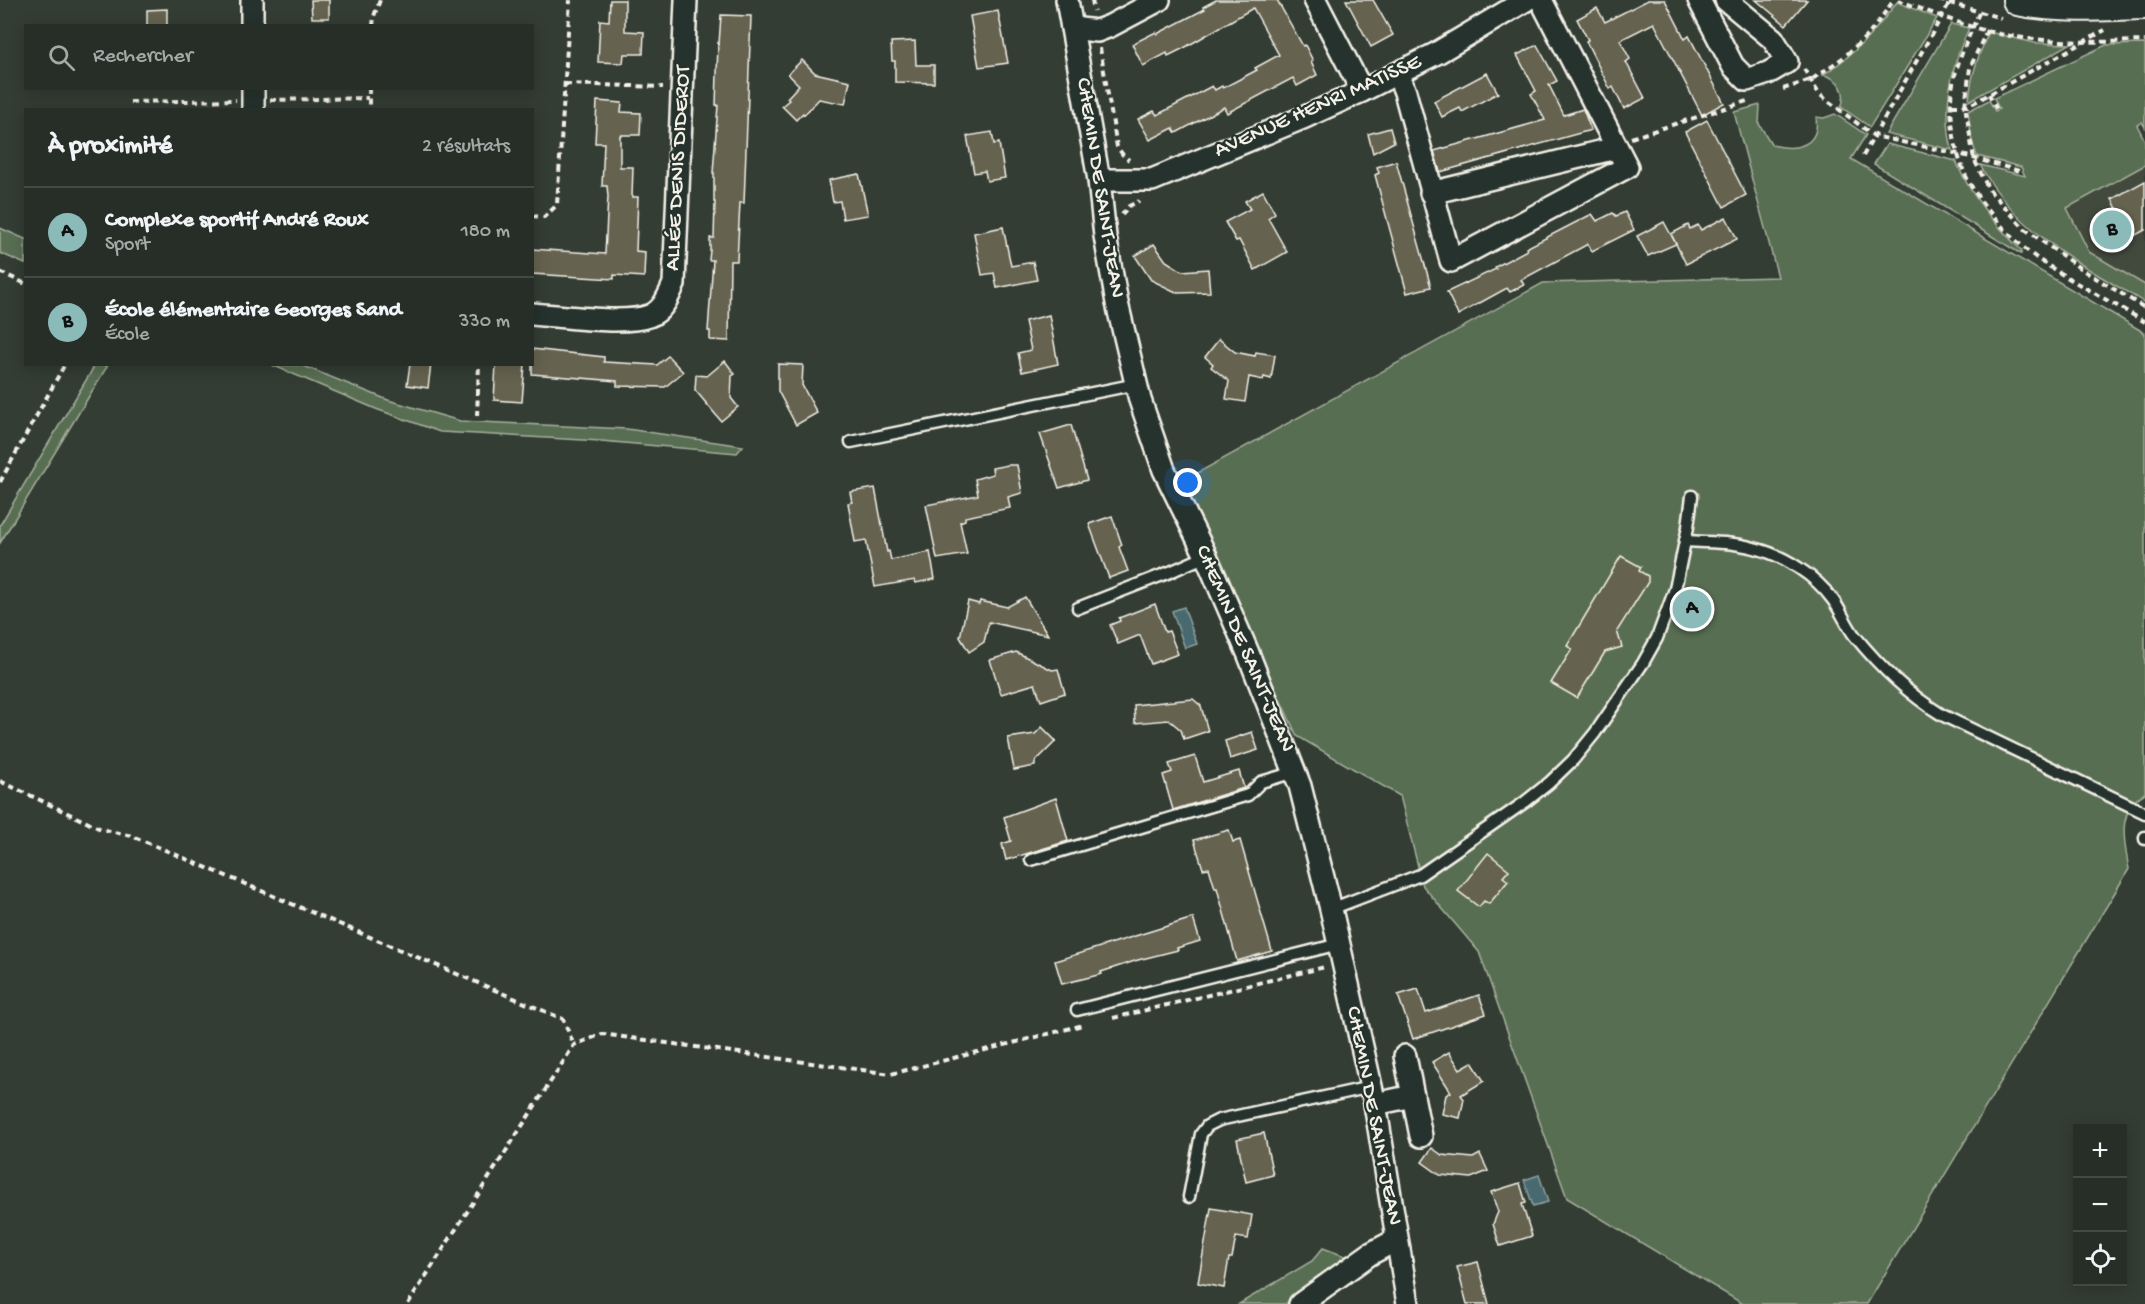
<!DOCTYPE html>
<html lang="fr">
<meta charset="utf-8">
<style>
:root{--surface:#262e27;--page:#2e362f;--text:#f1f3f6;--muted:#a4a8a7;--line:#424a44;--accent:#8bbbb9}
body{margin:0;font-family:"Gochi Hand",sans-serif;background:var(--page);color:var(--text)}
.controls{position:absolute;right:18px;bottom:18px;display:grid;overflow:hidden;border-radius:0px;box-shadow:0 3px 15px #0003}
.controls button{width:54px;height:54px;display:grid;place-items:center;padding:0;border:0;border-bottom:2px solid var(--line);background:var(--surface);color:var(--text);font:30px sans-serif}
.you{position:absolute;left:1188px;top:483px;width:21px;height:21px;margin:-15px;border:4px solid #fff;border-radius:50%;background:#1a73e8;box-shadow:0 0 0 9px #1a73e833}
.badge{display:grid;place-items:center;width:39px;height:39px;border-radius:50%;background:var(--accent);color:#111;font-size:20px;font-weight:700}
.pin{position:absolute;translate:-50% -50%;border:3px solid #fff;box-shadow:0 2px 6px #0006}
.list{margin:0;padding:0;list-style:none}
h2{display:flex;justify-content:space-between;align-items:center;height:78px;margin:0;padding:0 24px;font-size:26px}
h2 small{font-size:20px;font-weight:400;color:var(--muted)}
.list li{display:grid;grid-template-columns:39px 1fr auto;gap:18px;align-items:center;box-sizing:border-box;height:90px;padding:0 24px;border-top:2px solid var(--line)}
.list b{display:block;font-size:22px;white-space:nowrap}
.list p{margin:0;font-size:20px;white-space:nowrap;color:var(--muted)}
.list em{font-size:20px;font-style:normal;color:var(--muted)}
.icon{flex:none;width:33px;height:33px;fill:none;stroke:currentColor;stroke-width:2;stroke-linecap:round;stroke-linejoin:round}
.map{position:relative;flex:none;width:2145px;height:1304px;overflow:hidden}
.search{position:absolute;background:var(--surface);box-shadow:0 3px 15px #0003;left:24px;top:24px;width:510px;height:66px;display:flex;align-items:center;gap:15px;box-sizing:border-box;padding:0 21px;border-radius:0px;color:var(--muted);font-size:22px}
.panel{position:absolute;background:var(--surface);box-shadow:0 3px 15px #0003;left:24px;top:108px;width:510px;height:258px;border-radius:0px}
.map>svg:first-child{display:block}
.built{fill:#42483c}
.green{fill:#596e52;stroke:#a6b09d;stroke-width:1.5}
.water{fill:#496970;stroke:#8d9fa0;stroke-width:1.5}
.building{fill:#65634f;stroke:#f4f1e8;stroke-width:1.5}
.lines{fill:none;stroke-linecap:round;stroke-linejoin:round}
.lane-casing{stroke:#f4f1e8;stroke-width:15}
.street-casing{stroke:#f4f1e8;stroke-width:26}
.secondary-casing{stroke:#f4f1e8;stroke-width:34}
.path{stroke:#f4f1e8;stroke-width:4;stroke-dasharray:6 4.5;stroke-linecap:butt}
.lane{stroke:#26332d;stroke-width:10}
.street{stroke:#26332d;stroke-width:21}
.secondary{stroke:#26332d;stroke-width:30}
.labels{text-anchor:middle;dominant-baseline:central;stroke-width:4.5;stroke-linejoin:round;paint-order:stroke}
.street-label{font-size:22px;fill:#f4f1e8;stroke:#26332d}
</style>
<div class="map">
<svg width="2145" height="1304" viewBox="0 0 2145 1304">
<rect width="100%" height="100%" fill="#333d34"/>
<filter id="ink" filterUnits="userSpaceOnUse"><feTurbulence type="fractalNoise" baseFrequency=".0167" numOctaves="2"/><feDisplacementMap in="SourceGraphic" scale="12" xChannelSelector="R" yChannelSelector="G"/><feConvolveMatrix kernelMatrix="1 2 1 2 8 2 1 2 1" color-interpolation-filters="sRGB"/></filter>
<g filter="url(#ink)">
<polygon class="built" points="2145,165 2145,285 2089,252 2067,208"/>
<g class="green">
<path d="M1897 2 1937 18 1870 127 1841 107C1848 92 1839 78 1823 75 1857 52 1872 35 1897 2Z"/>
<path d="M1951 24 1969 28C1951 66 1942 108 1952 150L1886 134Z"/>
<path d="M1989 32 2035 43 2070 44 1969 101C1971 75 1978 56 1989 32Z"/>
<path d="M2145 44V127L2142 122 2137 125 2145 141V165L2067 208 2089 252 2145 285V303C2081 264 2017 233 1980 165L2025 176 2021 167 1977 156 1972 142 1968 111 1989 100 1995 111 1999 109 1994 98 2106 45Z"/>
<path d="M1760 105 1759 124 1772 145C1795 151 1820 147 1816 117L1824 118 1835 114 1866 135 1851 159 2145 333V793C2116 810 2124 842 2129 869L1867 1304H1743L1567 1198 1479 952 1423 886 1400 796 1297 736 1181 482 1543 283 1778 277 1734 112Z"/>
<path d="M1887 144 1956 161C1970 196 1995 224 2022 251L2021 254 1874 164Z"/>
<polygon points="0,228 25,239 25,264 0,253"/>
<polygon points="95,365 108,365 0,543 0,525"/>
<polygon points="272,365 301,365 388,400 460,421 627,429 743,446 737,453 601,441 440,432 376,409"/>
<polygon points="1323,1248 1350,1258 1285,1304 1239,1304 1312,1261"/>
</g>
<g class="water">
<polygon points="1184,607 1197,644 1185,648 1172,611"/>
<polygon points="1539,1175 1548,1202 1533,1206 1524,1180"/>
</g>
<g class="building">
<polygon points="311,0 329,0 329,18 312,18"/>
<polygon points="610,0 625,0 625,31 644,32 643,54 624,54 623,63 598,62 600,20 609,21"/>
<polygon points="1216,0 1277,0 1303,46 1305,45 1313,61 1311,62 1317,75 1297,86 1293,78 1227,113 1224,107 1176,133 1173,128 1150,140 1138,119 1154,111 1157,115 1212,86 1215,90 1222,86 1223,88 1257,70 1255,68 1279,55 1253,8 1184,48 1168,56 1167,53 1143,66 1132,44 1156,32 1157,34 1205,9 1203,7"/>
<polygon points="1346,0 1373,0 1393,35 1371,47"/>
<polygon points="1648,0 1665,0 1685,39 1689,36 1724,103 1702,115 1654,23 1620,40 1630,59 1626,62 1645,98 1624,109 1613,87 1610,89 1586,41 1588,40 1577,19 1597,8 1605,22"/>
<polygon points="1756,0 1807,0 1786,25"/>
<polygon points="167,9 167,26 147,26 147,10"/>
<polygon points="998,11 1008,63 979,67 970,16"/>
<polygon points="721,15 751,16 744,203 740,203 737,261 730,261 729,341 710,340 710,331 708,331 713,260 709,260 710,250 710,238 714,238 715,202 714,202 714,173 713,173 718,105 716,105 718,43 719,44"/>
<polygon points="915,41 916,65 934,65 934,83 895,82 895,61 892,61 891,42"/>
<polygon points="1537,45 1557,81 1549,85 1564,115 1583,109 1591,130 1440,172 1434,151 1545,120 1531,94 1536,91 1517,55"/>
<polygon points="802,60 815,73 850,81 845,104 819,99 804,115 803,113 796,120 782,106 789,100 787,98 799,85 788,74"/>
<polygon points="1487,73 1498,93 1462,112 1460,108 1442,117 1434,101"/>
<polygon points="597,101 622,103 621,112 641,113 640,135 620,135 620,167 633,167 632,197 638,197 636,251 645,252 644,277 614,275 614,279 532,274 532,249 605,254 608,196 607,186 602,186 604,143 595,143"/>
<polygon points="1707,120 1746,195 1724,207 1685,132"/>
<polygon points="1390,128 1394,142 1373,153 1368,134"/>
<polygon points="992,132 994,144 999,143 1005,178 987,181 985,171 974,173 967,136"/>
<polygon points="1396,161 1431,287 1407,293 1375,175 1379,173 1377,167"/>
<polygon points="859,174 868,215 843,219 840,201 833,202 829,180"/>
<polygon points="2145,181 2145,230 2132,237 2112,199"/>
<polygon points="1263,191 1275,213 1268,218 1287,252 1255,270 1239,240 1236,241 1225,222 1250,209 1245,201"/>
<polygon points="1625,212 1634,230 1592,251 1588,244 1521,280 1524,285 1510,292 1507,288 1458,315 1447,292 1496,269 1495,267 1527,250 1526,248 1592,214 1597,221 1613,213 1616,216"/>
<polygon points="1726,217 1737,239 1686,264 1671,234 1688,225 1690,229 1698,225 1701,230"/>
<polygon points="1664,222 1676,244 1648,256 1637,236"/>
<polygon points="1003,227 1011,266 1033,262 1037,280 997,288 994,273 982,275 974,233"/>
<polygon points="1154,244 1166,261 1182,271 1208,269 1210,292 1178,293 1151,280 1135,256"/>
<polygon points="1049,315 1058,364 1022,372 1018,353 1031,350 1025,321"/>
<polygon points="1219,339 1235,352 1255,356 1256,352 1275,355 1271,379 1264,377 1263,380 1249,377 1245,402 1226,399 1229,381 1211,367 1213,364 1205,357"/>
<polygon points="532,349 604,357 604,362 657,365 668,356 683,372 665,387 617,386 617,381 532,374"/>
<polygon points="725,361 735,374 732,376 731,398 738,407 721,421 695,390 696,375 707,376"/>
<polygon points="410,364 431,364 428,388 407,385"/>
<polygon points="496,364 525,364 522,402 494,400"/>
<polygon points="778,364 803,365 802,385 817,413 796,425 778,391"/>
<polygon points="1071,425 1087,480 1059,488 1040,434"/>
<polygon points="1008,465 1017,465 1022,493 1008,497 1010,508 965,517 965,520 960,522 967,554 937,559 926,505 978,495 975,479 993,474 992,468"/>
<polygon points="875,488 887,552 889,551 891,560 930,552 935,579 916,583 915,580 875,587 866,540 855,542 848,503 852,502 850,492"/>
<polygon points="1112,516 1122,545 1119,547 1128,571 1109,578 1089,524"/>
<polygon points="1621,556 1641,567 1639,571 1648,576 1648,582 1617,631 1622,647 1605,652 1577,698 1551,683 1572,649 1567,646"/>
<polygon points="1025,597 1048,635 989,622 984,642 969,652 960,637 968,601 979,604 980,601 1007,607"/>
<polygon points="1155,604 1165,632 1169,631 1178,654 1151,664 1140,635 1118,644 1110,625 1120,621 1119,618"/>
<polygon points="1016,652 1052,670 1058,669 1065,693 1041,701 1035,684 1001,694 990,660"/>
<polygon points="1193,699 1201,706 1208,731 1184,739 1181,730 1169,720 1135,723 1134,705"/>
<polygon points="1042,727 1056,741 1035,762 1035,766 1014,770 1008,738 1035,734"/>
<polygon points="1252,732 1258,750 1230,759 1225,741"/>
<polygon points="1195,756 1203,782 1239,771 1244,788 1173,810 1163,775 1172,772 1169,764"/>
<polygon points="1056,798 1068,841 1006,860 1002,844 1011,841 1004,817"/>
<polygon points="1229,830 1233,842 1240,840 1272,951 1237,961 1217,888 1215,888 1209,868 1203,869 1194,840"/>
<polygon points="1488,853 1509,870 1503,877 1508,881 1489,904 1484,901 1479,907 1458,891"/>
<polygon points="1193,918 1200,941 1177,948 1178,950 1138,960 1101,972 1102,974 1062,984 1055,961"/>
<polygon points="1418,989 1426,1013 1479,995 1486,1014 1413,1039 1398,995"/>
<polygon points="1449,1052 1460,1069 1472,1062 1484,1081 1461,1095 1464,1099 1460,1118 1442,1114 1446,1095 1451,1092 1432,1062"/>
<polygon points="1264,1133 1273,1175 1246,1182 1237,1139"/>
<polygon points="1432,1148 1442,1155 1473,1158 1480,1154 1488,1171 1471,1178 1440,1175 1422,1162"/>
<polygon points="1520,1183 1526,1203 1522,1204 1532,1236 1500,1246 1493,1224 1498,1212 1491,1192"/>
<polygon points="1211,1208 1252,1215 1248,1239 1236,1237 1232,1258 1229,1258 1224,1288 1198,1283"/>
<polygon points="1478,1262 1489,1304 1467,1304 1457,1267"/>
</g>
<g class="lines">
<g class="lane-casing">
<g id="lane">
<polyline points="851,442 1137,384"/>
<path d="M1685 541C1708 542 1732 542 1754 548 1783 555 1815 575 1833 600 1841 611 1846 624 1854 635 1879 666 1908 694 1942 715L2145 813"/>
<polyline points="1078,608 1170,572 1206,556"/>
<polyline points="2145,837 2145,839"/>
<polyline points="1031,860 1248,795 1261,782 1295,772"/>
<polyline points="1331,909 1420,875 1525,802 1549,783 1573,760 1595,733 1643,663 1657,638 1675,589 1688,527 1692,496"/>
<polyline points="1077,1010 1339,944"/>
<polyline points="1189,1197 1201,1134 1207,1126 1219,1120 1371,1087"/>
</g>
</g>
<g class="street-casing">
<g id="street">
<polyline points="252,0 252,26"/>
<polyline points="1067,0 1099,180 1105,236 1117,303 1140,400 1164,470 1206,556 1248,653 1300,786 1331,909 1375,1104 1408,1304"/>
<polyline points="1315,0 1362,91"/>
<polyline points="1699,0 1733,66 1747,80 1768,73 1787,62 1773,39 1726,0"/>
<polyline points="1072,28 1097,31 1110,26 1159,0"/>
<polyline points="1398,74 1405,92 1451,261 1627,167 1541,0"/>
<polyline points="253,88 253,110"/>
<polyline points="1099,180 1152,180 1305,117 1362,91 1437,53 1526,0"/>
<polyline points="1431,193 1616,148"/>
<path d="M532 314C560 316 625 325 649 316 663 311 668 297 674 284L686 0"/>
<polyline points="1405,1056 1421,1136"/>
<polyline points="1375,1104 1413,1096"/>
<polyline points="1300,1304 1370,1254 1396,1240"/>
</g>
</g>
<g class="secondary-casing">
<path id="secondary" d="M2018 0C2061 9 2102 5 2145 4"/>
</g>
<g class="path">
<polyline points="1092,0 1094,11"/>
<path d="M1898 0C1935 14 1978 32 2017 37 2059 43 2102 42 2145 41"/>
<polyline points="1939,0 2001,18"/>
<path d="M1979 13C1968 39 1952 71 1951 100 1951 125 1955 153 1966 176 1979 204 2013 241 2038 259 2072 282 2110 301 2145 322"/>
<polyline points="373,26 374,16 380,0"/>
<polyline points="1987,30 1970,68 1965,106 1974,159 1989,190 2025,229 2081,269 2145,308"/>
<polyline points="1100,48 1117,147 1123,155 1129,160"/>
<polyline points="1804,69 1819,94 1874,136 1959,154 2023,172"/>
<polyline points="565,84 663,87"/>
<polyline points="369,88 369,110"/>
<polyline points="1783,89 1811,80 1844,57 1870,33 1894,0"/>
<polyline points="1989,94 1997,110"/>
<polyline points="270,100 368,98"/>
<polyline points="130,102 236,100"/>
<polyline points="1952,106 1968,106 2105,30"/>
<polyline points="1631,138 1747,101"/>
<polyline points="1863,156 1951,0"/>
<polyline points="1122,215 1129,206 1139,201"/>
<polyline points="532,216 544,217 557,205 570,0"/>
<polyline points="0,272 26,284"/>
<polyline points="477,416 479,364"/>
<polyline points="0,482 65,364"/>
<polyline points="0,781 101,829 132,836 563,1019 574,1045"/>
<polyline points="1113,1018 1325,967"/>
<polyline points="408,1304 574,1045 602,1034 891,1074 1083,1025"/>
</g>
<use href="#lane" class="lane"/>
<use href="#street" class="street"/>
<use href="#secondary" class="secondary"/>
</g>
</g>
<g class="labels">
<g class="street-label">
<text transform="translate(1318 107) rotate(-24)">AVENUE HENRI MATISSE</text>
<text transform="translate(679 168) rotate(-87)">ALLÉE DENIS DIDEROT</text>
<text transform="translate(1099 188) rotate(81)">CHEMIN DE SAINT-JEAN</text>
<text transform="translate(1244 649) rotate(67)">CHEMIN DE SAINT-JEAN</text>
<text transform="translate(1373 1116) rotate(79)">CHEMIN DE SAINT-JEAN</text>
</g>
</g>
</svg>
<div class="controls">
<button>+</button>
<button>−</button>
<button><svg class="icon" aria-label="locate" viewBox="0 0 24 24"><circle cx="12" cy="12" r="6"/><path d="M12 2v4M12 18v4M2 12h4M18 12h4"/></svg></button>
</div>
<div class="you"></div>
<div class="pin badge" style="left:1692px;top:609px">A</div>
<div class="pin badge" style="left:2112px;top:230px">B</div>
<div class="search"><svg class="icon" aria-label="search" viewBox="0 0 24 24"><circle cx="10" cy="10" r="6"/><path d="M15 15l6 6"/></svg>Rechercher</div>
<section class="panel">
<h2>À proximité<small>2 résultats</small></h2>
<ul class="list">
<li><span class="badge">A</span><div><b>Complexe sportif André Roux</b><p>Sport</p></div><em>180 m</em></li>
<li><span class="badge">B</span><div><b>École élémentaire Georges Sand</b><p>École</p></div><em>330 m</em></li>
</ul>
</section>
</div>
